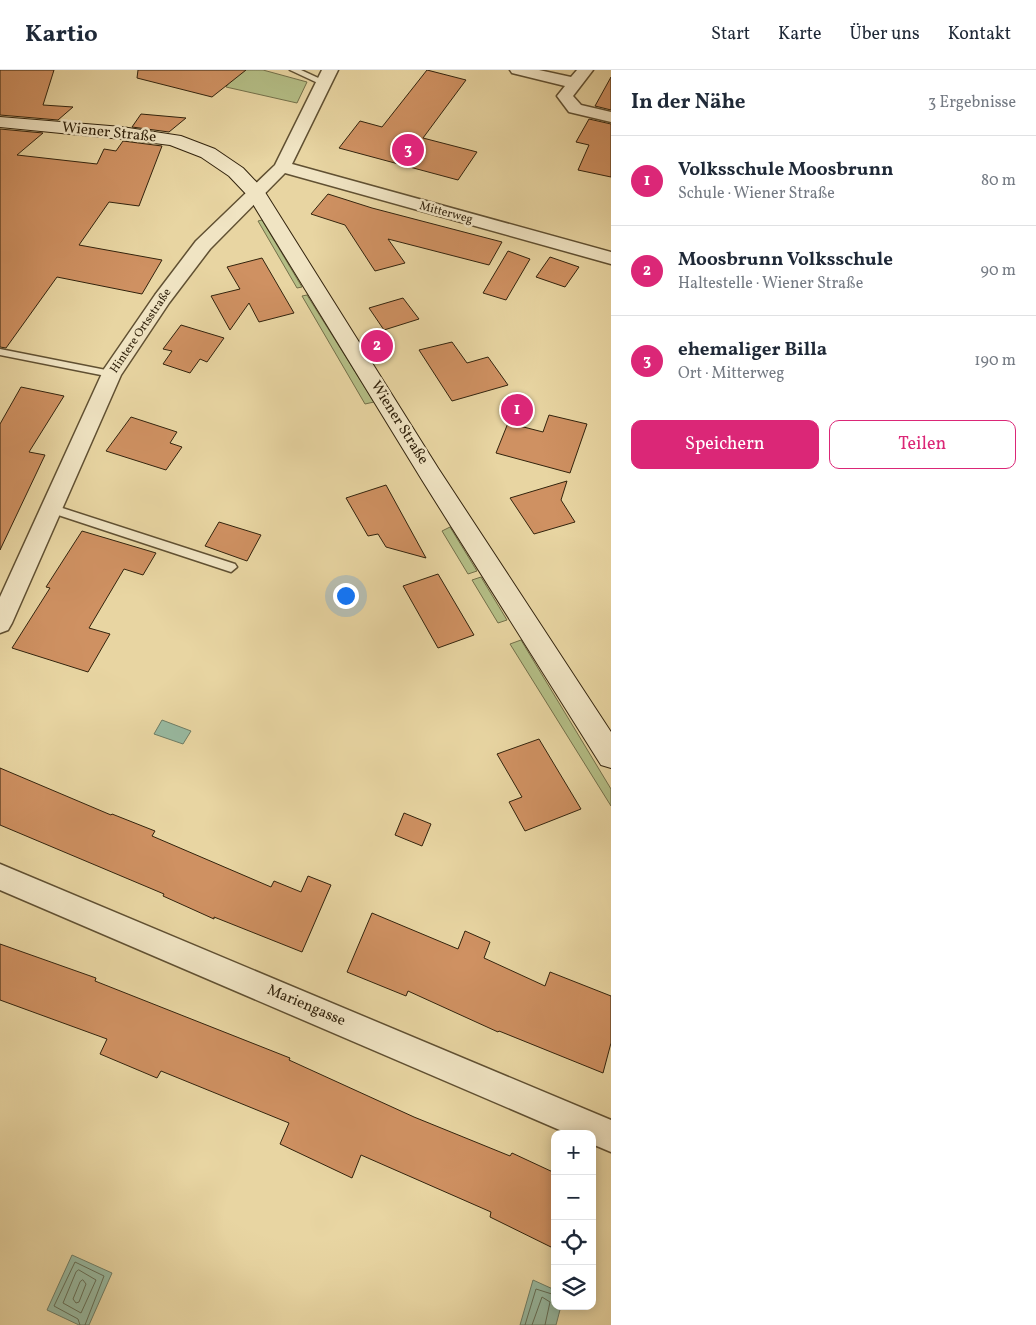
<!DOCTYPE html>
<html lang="de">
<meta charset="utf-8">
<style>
:root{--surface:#fff;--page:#f2f2f3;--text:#1f2937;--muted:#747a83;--line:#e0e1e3;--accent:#db2777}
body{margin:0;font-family:Vollkorn,serif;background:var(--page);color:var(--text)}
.controls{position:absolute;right:15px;bottom:15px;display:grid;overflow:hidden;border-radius:10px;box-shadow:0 2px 12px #0003}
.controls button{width:45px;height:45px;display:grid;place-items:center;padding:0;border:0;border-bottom:1px solid var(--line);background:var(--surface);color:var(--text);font:25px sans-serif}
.you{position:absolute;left:345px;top:525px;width:18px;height:18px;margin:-12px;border:4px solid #fff;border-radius:50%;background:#1a73e8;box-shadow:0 0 0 8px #1a73e833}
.badge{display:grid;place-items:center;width:32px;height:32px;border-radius:50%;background:var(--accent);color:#fff;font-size:16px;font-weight:700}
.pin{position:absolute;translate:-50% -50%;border:2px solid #fff;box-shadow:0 1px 5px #0006}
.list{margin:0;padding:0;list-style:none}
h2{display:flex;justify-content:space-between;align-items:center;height:65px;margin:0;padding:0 20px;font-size:21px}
h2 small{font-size:16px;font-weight:400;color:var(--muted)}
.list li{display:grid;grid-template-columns:32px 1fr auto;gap:15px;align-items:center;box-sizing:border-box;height:90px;padding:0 20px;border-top:1px solid var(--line)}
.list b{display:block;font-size:19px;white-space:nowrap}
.list p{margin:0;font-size:16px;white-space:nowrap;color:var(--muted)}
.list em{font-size:16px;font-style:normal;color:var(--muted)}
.actions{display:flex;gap:10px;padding:15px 20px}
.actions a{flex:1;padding:11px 0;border:1px solid var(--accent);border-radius:10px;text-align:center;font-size:18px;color:var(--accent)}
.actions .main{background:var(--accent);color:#fff}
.icon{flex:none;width:28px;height:28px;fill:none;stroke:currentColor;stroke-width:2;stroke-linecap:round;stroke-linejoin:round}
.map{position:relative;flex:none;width:611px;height:1255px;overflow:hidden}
header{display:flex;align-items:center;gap:30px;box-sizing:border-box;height:70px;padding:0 25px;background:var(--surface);border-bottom:1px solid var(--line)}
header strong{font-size:24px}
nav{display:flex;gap:28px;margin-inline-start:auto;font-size:18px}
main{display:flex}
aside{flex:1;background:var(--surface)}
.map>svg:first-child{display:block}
.green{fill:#b4be86;stroke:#73704a}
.water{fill:#98b9a0;stroke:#6f7d65}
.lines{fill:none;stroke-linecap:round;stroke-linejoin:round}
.shore{stroke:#656e56;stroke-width:1}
.building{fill:#cf9162;stroke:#32230d}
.service-casing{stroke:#605032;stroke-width:3}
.minor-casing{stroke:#605032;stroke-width:3}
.secondary-casing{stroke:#32230d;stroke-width:2}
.service{fill:#f0e4c3;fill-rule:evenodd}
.minor{fill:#f0e4c3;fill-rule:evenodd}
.secondary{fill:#f0e4c3;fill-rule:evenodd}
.labels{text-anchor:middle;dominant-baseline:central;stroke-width:5;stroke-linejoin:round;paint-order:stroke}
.far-street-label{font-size:12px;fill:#32230d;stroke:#f0e4c3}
.street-label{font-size:15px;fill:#32230d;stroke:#f0e4c3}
</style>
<header>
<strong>Kartio</strong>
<nav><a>Start</a><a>Karte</a><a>Über uns</a><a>Kontakt</a></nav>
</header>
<main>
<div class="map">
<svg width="611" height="1255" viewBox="0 0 611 1255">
<rect width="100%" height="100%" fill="#e8d5a2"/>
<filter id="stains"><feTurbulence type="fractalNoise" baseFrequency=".004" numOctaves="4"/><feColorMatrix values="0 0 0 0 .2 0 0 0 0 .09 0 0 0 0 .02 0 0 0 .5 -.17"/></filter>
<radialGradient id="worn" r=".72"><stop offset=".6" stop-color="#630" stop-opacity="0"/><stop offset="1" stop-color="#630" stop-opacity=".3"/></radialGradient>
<g class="green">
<polygon points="238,0 263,0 307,12 297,33 226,17"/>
<polygon points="262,150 302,217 297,218 258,151"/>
<polygon points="307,225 374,332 365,334 302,226"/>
<polygon points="450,457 477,501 468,504 442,461"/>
<polygon points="481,507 507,550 498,553 472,510"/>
<polygon points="521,570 611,719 611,736 510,574"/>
</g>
<g class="water">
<polygon points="162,650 191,661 183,674 154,664"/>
<polygon points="72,1185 112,1203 89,1255 79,1255 47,1240"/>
<polygon points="533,1210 555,1220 555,1236 561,1236 556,1255 520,1255"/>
</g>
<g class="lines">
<g class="shore">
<polygon points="79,1200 96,1210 81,1243 63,1233 76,1202"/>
<polygon points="83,1210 86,1214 79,1232 76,1233 73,1229 80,1212"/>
<polyline points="80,1255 78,1249 54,1236 75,1192 104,1206 85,1255"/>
<polyline points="525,1255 536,1219 555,1225"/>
<polyline points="532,1255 542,1227 550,1232 545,1255"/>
</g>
</g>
<g class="building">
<polygon points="0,0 54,0 43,35 73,37 58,50 0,45"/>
<polygon points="138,0 246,0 212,27 137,8"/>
<polygon points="427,0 466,10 423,68 477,82 458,110 339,78 360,51 382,57"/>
<polygon points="611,7 611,40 595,36"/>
<polygon points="141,44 186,48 169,62 132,57"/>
<polygon points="589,49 611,54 611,107 578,100 589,75 576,72"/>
<polygon points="0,59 43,63 17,85 97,94 104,79 116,81 123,71 162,76 139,136 109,132 79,175 162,190 142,224 57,207 6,278 0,277"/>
<polygon points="328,124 372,138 502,172 489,195 388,169 405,193 375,201 345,155 311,144"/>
<polygon points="508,181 530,189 506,230 483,223"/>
<polygon points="550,187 579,197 565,217 536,207"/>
<polygon points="262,188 294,243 259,252 249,233 230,260 211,226 240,219 227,197"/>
<polygon points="403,228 419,249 384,260 369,238"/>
<polygon points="181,255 224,268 207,292 200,289 190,303 163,294 172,281 163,279"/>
<polygon points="452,272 467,293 488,287 508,315 452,331 419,280"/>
<polygon points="21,317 64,326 29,382 45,385 0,480 0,354"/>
<polygon points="549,345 587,354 570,403 496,383 508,353 543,362"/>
<polygon points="131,347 177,362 170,373 182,377 166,400 106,381"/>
<polygon points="567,411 561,430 575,452 534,464 510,428"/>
<polygon points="386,415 426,488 386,477 378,464 368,466 346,428"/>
<polygon points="219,452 261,465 247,491 205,476"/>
<polygon points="82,461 156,483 143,505 124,499 89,558 110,564 88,602 12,578 50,518 46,517"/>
<polygon points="438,504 474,565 438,578 403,516"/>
<polygon points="539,669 581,739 525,761 509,732 522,727 497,684"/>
<polygon points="0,698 111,745 112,744 155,761 152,766 271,817 274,811 301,822 308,806 331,815 302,882 214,847 214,849 163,826 164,824 0,755"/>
<polygon points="404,743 431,754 422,776 395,765"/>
<polygon points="372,843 458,879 465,861 490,872 484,888 545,916 550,902 611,926 611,973 603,1003 499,961 498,962 408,921 406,926 347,902"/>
<polygon points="0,874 96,908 95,911 290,988 289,990 414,1047 510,1086 512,1083 555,1103 555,1179 490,1147 491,1142 361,1085 352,1108 280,1074 289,1053 161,1001 157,1008 100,984 107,969 0,930"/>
</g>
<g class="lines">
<g class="service-casing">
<g id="service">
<polygon points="290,0 301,0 327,12 320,14"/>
<polygon points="0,279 111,301 116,304 111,307 0,285"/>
<polygon points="50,434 235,494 237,497 231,502 46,441 44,438 46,435"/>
</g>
</g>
<g class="minor-casing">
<g id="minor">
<polygon points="322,0 338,0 292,94 611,182 611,194 285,103 210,179 169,233 121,305 12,553 8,560 0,563 0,527 104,299 155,225 196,171 275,95"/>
<polygon points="510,0 539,0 571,7 577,0 593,0 573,26 581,35 611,42 611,52 569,42 557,26 565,16 512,3"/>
<polygon points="0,794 611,1050 611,1082 592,1074 592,1064 569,1064 0,820"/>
</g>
</g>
<g class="secondary-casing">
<polygon id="secondary" points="0,47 122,57 181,66 215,79 243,98 263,119 438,398 611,662 611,698 601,695 422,410 248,126 229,106 201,87 170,75 122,69 0,57"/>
</g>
<use href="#service" class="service"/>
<use href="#minor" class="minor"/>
<use href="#secondary" class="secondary"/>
</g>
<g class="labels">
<g class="far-street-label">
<text transform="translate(446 143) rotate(15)">Mitterweg</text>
<text transform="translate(141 261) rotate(-56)">Hintere Ortsstraße</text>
</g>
<g class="street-label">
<text transform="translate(109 63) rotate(6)">Wiener Straße</text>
<text transform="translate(399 353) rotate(58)">Wiener Straße</text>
<text transform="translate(306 936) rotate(23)">Mariengasse</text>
</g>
</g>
<rect width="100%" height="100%" filter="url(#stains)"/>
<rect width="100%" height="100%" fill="url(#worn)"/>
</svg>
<div class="controls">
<button>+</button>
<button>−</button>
<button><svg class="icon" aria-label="locate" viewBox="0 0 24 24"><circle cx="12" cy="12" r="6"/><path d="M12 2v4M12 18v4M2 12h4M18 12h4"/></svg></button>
<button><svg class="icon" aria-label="layers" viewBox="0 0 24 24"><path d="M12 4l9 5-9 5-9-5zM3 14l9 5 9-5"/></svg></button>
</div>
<div class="you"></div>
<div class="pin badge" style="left:517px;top:340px">1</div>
<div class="pin badge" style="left:377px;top:276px">2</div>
<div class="pin badge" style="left:408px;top:80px">3</div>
</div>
<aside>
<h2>In der Nähe<small>3 Ergebnisse</small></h2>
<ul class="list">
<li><span class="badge">1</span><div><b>Volksschule Moosbrunn</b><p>Schule · Wiener Straße</p></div><em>80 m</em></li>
<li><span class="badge">2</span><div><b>Moosbrunn Volksschule</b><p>Haltestelle · Wiener Straße</p></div><em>90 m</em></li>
<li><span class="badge">3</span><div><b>ehemaliger Billa</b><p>Ort · Mitterweg</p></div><em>190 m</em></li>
</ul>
<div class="actions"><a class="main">Speichern</a><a>Teilen</a></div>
</aside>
</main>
